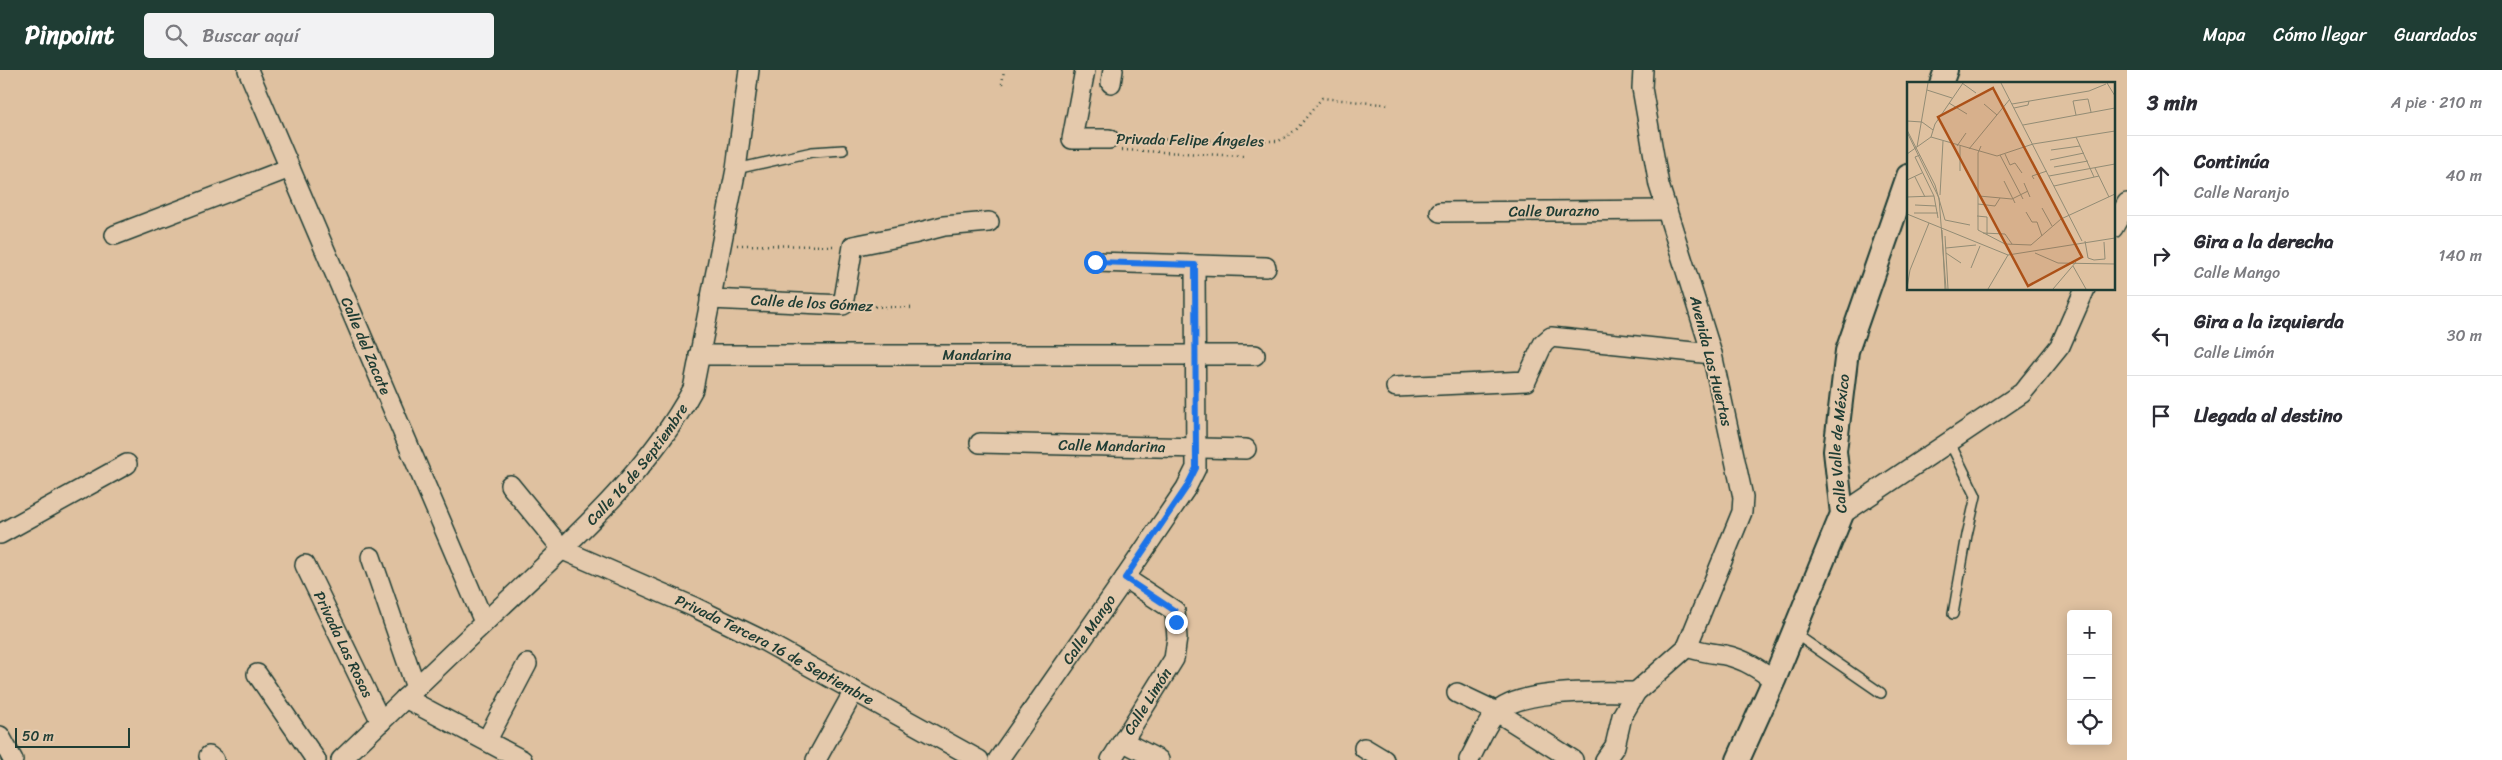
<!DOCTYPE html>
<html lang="es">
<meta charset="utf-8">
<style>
:root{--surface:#fff;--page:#f2f2f3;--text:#2b2b33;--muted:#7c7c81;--line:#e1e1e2;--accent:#1f3d34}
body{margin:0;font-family:Sriracha,sans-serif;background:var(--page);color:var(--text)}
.controls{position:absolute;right:15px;bottom:15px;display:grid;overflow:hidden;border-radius:5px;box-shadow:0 2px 12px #0003}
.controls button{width:45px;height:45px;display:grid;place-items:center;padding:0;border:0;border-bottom:1px solid var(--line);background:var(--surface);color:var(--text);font:25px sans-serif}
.scale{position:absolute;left:15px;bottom:12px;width:115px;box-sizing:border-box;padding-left:5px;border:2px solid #1f3d34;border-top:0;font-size:14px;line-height:18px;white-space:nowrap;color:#1f3d34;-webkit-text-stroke:4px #e4c9ac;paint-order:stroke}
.stop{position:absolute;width:15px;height:15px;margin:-11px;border:4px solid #1a73e8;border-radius:50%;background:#fff}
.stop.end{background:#1a73e8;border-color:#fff;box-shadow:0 1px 5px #0008}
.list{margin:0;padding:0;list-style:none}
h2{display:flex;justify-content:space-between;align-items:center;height:65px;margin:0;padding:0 20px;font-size:21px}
h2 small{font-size:16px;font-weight:400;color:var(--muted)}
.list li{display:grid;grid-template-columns:32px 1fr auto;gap:15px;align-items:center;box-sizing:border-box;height:80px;padding:0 20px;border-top:1px solid var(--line)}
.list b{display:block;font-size:19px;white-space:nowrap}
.list p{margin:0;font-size:16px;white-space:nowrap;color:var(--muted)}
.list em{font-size:16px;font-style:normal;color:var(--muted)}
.icon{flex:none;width:28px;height:28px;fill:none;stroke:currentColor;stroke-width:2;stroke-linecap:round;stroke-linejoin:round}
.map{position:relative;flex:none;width:2127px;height:690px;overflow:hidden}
header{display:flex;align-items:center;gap:30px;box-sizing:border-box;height:70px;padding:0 25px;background:var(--accent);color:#fff}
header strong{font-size:24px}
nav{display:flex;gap:28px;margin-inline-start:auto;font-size:18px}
.search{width:350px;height:45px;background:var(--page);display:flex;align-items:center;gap:12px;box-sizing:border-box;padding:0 18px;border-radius:5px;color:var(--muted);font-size:19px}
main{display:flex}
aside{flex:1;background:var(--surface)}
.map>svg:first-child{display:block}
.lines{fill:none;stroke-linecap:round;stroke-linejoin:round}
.service-casing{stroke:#1f3d34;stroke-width:12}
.minor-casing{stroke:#1f3d34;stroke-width:22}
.tertiary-casing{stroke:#1f3d34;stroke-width:26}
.path{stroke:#1f3d34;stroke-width:2.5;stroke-dasharray:1 4;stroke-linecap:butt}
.service{stroke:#e4c9ac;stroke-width:9}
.minor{stroke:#e4c9ac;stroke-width:19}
.tertiary{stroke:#e4c9ac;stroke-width:22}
.route{stroke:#1a73e8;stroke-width:6}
.labels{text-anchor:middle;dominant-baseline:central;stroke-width:4;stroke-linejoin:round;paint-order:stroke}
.street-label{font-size:15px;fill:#1f3d34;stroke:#e4c9ac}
.inset-road{fill:none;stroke:#928c75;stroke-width:1}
.view{fill:#ac5118;fill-opacity:0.15;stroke:#ac5118;stroke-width:2.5}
.inset-edge{fill:none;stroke:#1f3d34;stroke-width:2.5}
</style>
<header>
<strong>Pinpoint</strong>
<div class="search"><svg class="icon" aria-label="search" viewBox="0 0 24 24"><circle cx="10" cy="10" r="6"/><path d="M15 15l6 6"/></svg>Buscar aquí</div>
<nav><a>Mapa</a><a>Cómo llegar</a><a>Guardados</a></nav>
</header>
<main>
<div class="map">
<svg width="2127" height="690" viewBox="0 0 2127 690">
<rect width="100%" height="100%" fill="#dfc1a0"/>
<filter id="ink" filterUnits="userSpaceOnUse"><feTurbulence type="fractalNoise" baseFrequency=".02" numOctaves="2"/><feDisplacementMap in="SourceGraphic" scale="10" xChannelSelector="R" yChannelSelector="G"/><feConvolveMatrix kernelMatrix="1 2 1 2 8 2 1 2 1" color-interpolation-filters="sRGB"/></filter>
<g filter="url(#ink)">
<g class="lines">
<g class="service-casing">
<g id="service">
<polyline points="736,99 812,82 843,80"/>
<polyline points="1949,371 1976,426 1967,465 1953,544"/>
<polyline points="1794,563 1881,623"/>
</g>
</g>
<g class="minor-casing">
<g id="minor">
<path id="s1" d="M248 0 484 552"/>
<polyline points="1085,0 1072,69 1109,69"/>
<polyline points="1111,13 1113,0"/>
<path id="s2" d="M1440 142 1667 140"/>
<polyline points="2113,158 2127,133"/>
<polyline points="115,165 290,98"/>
<polyline points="1095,192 1266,197"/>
<polyline points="710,229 843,235 853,176 913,164 944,156 989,152"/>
<path id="s3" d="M699 285H1255"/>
<polyline points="1396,317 1526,311 1543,274 1551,267 1712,284"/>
<path id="s4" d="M980 373 1246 379"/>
<path id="s5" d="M510 415 563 480 694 537 764 571 979 690"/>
<polyline points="1842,444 2022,323 2060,276 2085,219"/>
<polyline points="0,464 127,394"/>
<polyline points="371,487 416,618"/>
<path id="s6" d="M305 495 381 652"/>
<path d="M1687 577C1701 582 1711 583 1725 585 1744 589 1759 599 1774 610"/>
<polyline points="257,604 316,690"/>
<polyline points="1457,623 1497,642 1573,690"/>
<polyline points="405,628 522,690"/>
<polyline points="0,666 13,690"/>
<polyline points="487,670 527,594"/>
<polyline points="1124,672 1159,690"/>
<polyline points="1364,678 1384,690"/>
<polyline points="209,686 214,690"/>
<path id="s7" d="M341 690C389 644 436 598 484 553 557 483 645 409 693 319L736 99 749 0"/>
<polyline points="816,690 854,621"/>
<path id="s8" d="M998 690 1125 508 1186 418 1196 398 1195 195"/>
<path id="s9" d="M1111 690 1174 589 1177 568 1175 541 1125 508"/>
<path d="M1469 690C1477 676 1485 655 1496 643 1519 618 1603 622 1636 622"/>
<polyline points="1605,690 1615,676 1622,646 1636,622 1687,577 1742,442 1743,427 1712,284 1659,115 1642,18 1643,0"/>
</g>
</g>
<g class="tertiary-casing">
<g id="tertiary">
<polyline points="1941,14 1946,0"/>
<path id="s10" d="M1738 690 1774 610 1842 444 1835 381 1847 281 1908 106"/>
</g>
</g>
<g class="path">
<polyline points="1002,14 1004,0"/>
<polyline points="1125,69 1279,71 1296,60 1322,28 1390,35"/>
<polyline points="1122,80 1244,86"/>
<polyline points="737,175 837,176"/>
<polyline points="860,236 914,238"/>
</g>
<use href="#service" class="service"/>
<use href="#minor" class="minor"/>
<use href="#tertiary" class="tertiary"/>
</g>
</g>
<g class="lines" filter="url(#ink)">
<polyline class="route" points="1095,192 1195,195 1196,398 1186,418 1125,508 1175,541 1176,552"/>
</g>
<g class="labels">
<g class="street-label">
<text transform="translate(1190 70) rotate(1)">Privada Felipe Ángeles</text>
<text stroke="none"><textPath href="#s2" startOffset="114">Calle Durazno</textPath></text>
<text transform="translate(812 233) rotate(3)">Calle de los Gómez</text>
<text stroke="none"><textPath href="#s1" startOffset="300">Calle del Zacate</textPath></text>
<text stroke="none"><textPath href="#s3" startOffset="278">Mandarina</textPath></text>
<text transform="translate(1711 291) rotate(76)">Avenida Las Huertas</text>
<text stroke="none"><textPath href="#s10" startOffset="338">Calle Valle de México</textPath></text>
<text stroke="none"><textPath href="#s4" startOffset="132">Calle Mandarina</textPath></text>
<text stroke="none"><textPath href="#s7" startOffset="419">Calle 16 de Septiembre</textPath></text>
<text stroke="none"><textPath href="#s8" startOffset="159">Calle Mango</textPath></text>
<text stroke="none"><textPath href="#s6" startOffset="88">Privada Las Rosas</textPath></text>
<text stroke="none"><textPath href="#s5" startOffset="318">Privada Tercera 16 de Septiembre</textPath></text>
<text stroke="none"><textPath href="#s9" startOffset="69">Calle Limón</textPath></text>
</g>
</g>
<g transform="translate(1907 12)">
<rect width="208" height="208" fill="#dfc1a0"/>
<path class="inset-road" d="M55 1 69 11M94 1 175 159M200 1 208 14M20 8 45 16M42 21 60 32M77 22 90 33M105 22 182 9 199 2M107 26 121 23 122 19M169 33 166 19 173 18 181 17 184 30M0 39 15 40 26 48M116 43 208 26M0 48 28 103 38 138 63 143M0 50 32 116 39 207M24 55 90 74 126 62 208 49M169 55 187 95M50 64 59 51M74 64 71 71V148L98 162 124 163 154 137 208 112M10 65 21 1M62 67 103 17M144 68 173 64M0 72 24 55 28 42 56 1M98 72 103 83 108 81 115 91M13 73 8 75 27 114 31 136M93 73 116 117M143 78 177 71M147 85 181 79M188 86 202 115M53 89V64M142 94 208 82M8 95 18 115M127 97 125 94 140 89M0 98 15 91M97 99 108 121M117 101 123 115M147 104 192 94M33 113 36 59M72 114 105 117 121 109M0 115 27 114M71 122 88 124 93 116M8 123 29 124M135 126 145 144M119 130 125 140H130L135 154M7 131H31M0 132 101 173 208 156M70 134 80 135V153M35 148 38 207M76 151 98 152 105 162M38 154 41 207M178 159 181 176 187 178 198 177 197 160M39 166 69 163M39 171 54 181M128 171 151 181 208 182M166 184 179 207M64 186 73 164M0 206 3 188 22 141M81 207 101 173M146 207 169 180"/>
<path class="view" d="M86 6 175 175 121 204 31 35Z"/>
<rect width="208" height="208" class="inset-edge"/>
</g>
</svg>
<div class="controls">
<button>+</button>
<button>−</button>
<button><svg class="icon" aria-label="locate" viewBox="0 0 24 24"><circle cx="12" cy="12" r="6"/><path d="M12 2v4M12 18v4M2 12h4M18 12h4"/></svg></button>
</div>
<div class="scale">50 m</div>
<div class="stop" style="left:1095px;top:192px"></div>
<div class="stop end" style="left:1176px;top:552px"></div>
</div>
<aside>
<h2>3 min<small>A pie · 210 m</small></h2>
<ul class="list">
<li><svg class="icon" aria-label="ahead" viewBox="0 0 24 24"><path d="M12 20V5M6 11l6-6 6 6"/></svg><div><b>Continúa</b><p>Calle Naranjo</p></div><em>40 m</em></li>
<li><svg class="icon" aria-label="right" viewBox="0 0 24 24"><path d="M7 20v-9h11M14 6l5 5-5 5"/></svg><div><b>Gira a la derecha</b><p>Calle Mango</p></div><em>140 m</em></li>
<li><svg class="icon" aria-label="left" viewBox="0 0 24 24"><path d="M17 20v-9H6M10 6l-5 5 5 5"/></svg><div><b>Gira a la izquierda</b><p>Calle Limón</p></div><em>30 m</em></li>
<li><svg class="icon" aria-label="arrive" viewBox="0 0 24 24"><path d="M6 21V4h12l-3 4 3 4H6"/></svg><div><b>Llegada al destino</b></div></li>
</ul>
</aside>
</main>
